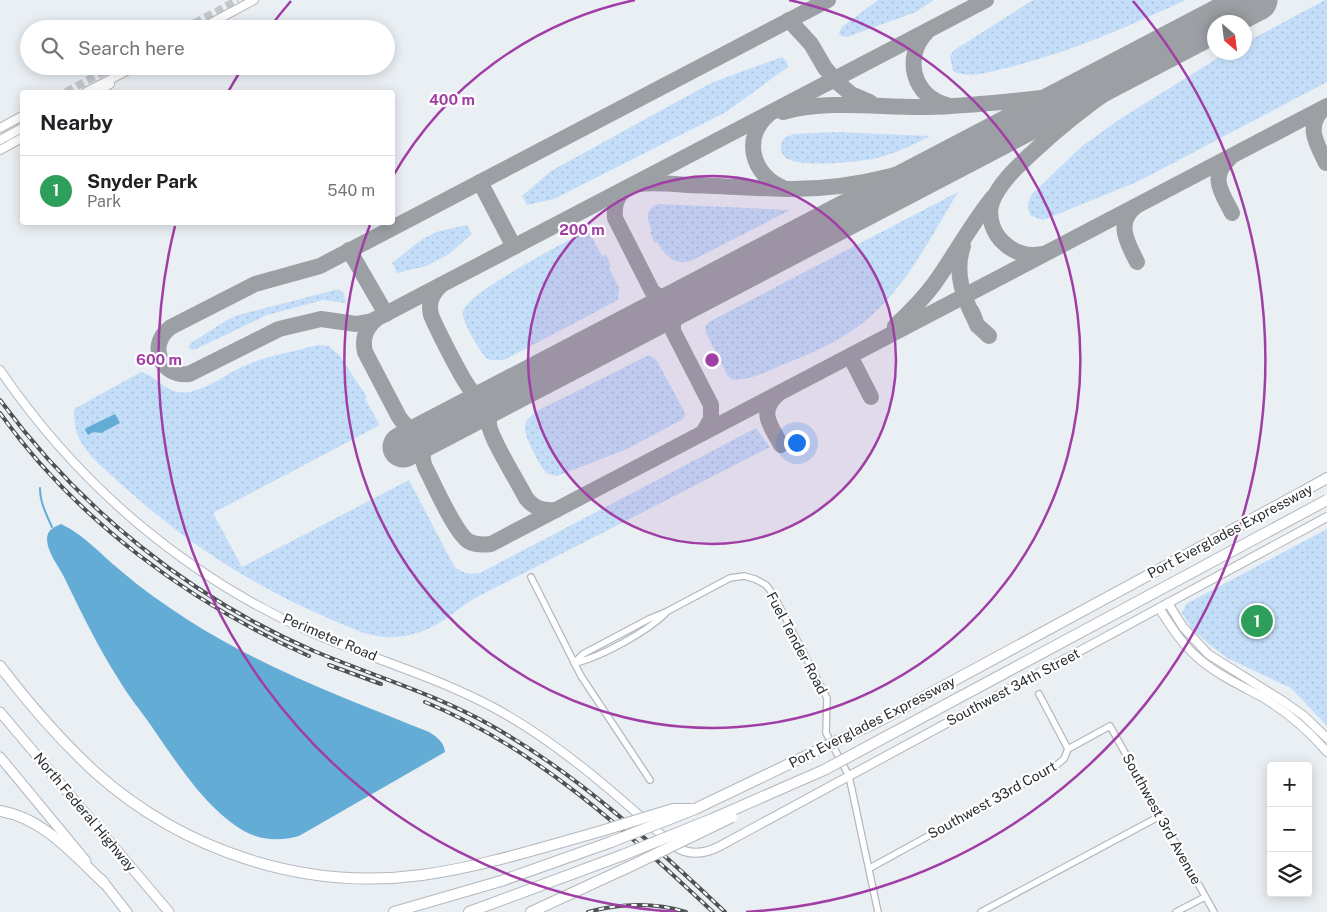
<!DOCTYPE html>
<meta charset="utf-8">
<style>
:root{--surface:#fff;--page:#f2f2f2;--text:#202124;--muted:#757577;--line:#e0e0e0;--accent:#db2777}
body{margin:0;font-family:"Public Sans",sans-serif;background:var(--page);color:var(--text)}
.controls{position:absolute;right:15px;bottom:15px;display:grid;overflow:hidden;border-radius:5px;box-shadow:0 2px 12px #0003}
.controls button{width:45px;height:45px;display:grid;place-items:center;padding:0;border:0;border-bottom:1px solid var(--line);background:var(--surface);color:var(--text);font:25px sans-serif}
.compass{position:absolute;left:1207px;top:15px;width:45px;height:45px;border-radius:50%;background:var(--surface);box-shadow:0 2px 12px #0003;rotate:152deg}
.you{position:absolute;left:796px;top:442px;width:18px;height:18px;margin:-12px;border:4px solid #fff;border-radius:50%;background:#1a73e8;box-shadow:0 0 0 8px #1a73e833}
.badge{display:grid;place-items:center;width:32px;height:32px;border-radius:50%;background:var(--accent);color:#fff;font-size:16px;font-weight:700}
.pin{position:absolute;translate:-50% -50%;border:2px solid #fff;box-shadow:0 1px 5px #0006}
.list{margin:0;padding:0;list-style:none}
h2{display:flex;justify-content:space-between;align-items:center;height:65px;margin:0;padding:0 20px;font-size:21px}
h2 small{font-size:16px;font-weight:400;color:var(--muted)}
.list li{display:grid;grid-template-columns:32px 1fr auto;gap:15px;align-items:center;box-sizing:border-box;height:70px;padding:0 20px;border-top:1px solid var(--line)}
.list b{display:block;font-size:19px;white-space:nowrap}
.list p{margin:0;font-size:16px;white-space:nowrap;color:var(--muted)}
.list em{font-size:16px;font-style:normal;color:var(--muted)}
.icon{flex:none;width:28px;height:28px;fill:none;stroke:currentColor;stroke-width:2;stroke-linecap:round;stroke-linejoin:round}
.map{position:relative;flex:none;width:1327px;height:912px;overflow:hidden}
.search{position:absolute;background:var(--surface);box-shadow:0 2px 12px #0003;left:20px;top:20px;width:375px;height:55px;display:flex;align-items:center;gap:12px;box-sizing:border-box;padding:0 18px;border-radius:28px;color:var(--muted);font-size:19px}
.panel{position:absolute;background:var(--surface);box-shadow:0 2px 12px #0003;left:20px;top:90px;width:375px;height:135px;border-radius:5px}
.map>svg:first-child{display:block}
.grass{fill:url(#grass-dots)}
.water{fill:#63acd5}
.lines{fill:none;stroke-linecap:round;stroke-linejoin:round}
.stream{stroke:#63acd5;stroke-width:2}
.taxiway{stroke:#9ca0a4;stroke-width:16}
.runway{stroke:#9ca0a4;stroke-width:41}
.secondary-tunnel{stroke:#c4c8cd;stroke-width:8;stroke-dasharray:8 4;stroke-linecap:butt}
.street-casing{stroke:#b3b8be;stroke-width:8}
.secondary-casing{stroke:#b3b8be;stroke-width:10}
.primary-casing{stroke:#b3b8be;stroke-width:11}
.highway-casing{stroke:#b3b8be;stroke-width:12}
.street{stroke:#fff;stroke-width:5.5}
.secondary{stroke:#fff;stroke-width:8}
.primary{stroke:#fff;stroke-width:9}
.highway{stroke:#fff;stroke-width:10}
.rail-casing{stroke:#4e5153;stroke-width:4}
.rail{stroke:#fff;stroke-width:2;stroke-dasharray:5.5;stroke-linecap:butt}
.highway-bridge-casing{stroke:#b3b8be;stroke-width:12;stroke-linecap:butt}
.highway-bridge{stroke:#fff;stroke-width:10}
.ring{fill:none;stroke:#a03ea6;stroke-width:2.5}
.labels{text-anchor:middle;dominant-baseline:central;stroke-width:4.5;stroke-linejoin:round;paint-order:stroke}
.street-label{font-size:14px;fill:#2b2d2f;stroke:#fff}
.centre{fill:#a03ea6;stroke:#fff;stroke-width:2.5}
.ring-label{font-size:15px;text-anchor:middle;font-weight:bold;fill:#a03ea6;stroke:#fff;stroke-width:4.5;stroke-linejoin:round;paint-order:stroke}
</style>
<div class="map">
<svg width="1327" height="912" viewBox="0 0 1327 912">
<defs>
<pattern id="grass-dots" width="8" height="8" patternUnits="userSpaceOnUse" patternTransform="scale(1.25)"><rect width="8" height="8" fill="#c4def9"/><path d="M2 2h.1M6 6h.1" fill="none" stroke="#a9bfd6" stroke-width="1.8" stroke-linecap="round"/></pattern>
</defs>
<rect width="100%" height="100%" fill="#eaeff4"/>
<g class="grass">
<polygon points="878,0 934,0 916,12 847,37 841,36 839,33 842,27"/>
<path d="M1033 0H1186C1127 27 1069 53 1006 68 990 72 968 79 953 71L950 57 953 51Z"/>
<path d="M1325 0H1327V82L1139 181 1043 220 1031 216C1026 207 1028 203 1032 194L1081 147 1120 119 1226 53 1244 52 1245 43Z"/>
<polygon points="782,57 787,62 788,67 726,112 554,199 527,205 522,196 551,171 711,83"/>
<path d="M837 132 930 136C914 145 896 153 877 158 860 162 800 168 786 158 779 153 780 145 784 138L794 134Z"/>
<path d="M958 192C933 233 910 280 874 313 848 338 815 352 782 365 767 371 748 382 731 379L728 376 706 333 705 327 709 322Z"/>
<path d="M659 204 790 210 693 260C676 267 665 256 657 242L655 243 650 233 652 231C647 221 644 207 659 204Z"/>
<polygon points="467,225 472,234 449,254 426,266 397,273 392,263 421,240 436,232"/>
<path d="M588 230 602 256 606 255 611 266 609 268 619 288 618 300 504 360H490L485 357C479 349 461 321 463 312 465 293 568 241 588 230Z"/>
<polygon points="339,289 344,294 346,303 323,300 267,315 196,349 192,350 188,347 191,343 229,319 238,315"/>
<path d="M318 345 329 346 340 356 367 397 365 399 380 425 213 513 242 567 409 480 454 566C461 573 470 575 480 573L756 428 770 447 479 596C468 602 460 608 451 615 432 630 407 639 384 637 368 636 351 628 337 622 257 589 184 542 120 483 107 471 90 458 81 442 75 432 74 421 74 409L141 372C155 375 162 389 178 392 202 396 228 371 251 363 272 355 296 351 318 345Z"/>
<path d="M647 356H651L657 361 684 411 685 415 683 419 627 449 557 476 547 474C540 466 522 434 525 424 527 419 531 416 535 412Z"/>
<polygon points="1327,529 1327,726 1291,688 1229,659 1210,645 1192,629 1182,613 1186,604"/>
</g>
<g class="water">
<polygon points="115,414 120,423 101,433 93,432 88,435 85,430 86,428"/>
<path d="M61 524C86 536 100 554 121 571 142 589 165 605 188 620 263 668 347 699 429 732 437 737 444 742 445 752L299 836C280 841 262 841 244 831 206 809 177 763 152 727 141 711 129 697 119 680 98 647 81 612 64 577 58 565 47 552 47 539 47 530 54 527 61 524Z"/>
</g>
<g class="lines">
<path class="stream" d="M40 488C40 502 46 514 52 527"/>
<g class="taxiway">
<path d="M828 0 320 266 255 284 171 327C147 344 160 377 189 374L279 329 321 319 356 324 372 321 986 0"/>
<polyline points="789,20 811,44 825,68 837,82 851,94 870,102"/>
<path d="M926 33C903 57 913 97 947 105"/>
<path d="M1323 109C1305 127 1317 144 1326 163"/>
<path d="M783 112C831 99 879 108 927 107 976 106 1026 99 1075 95"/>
<path d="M768 115C742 138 752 175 783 188"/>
<path d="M1229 159C1209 177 1222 193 1232 213"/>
<polyline points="480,182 514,247"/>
<path d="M639 184C655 182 672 184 688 185 721 186 754 188 787 189 858 190 918 171 982 144"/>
<path d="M625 189C616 198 614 205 615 218L652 291C665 304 677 301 693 295"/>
<path d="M1135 207C1115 223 1128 244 1137 262"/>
<path d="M963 246C954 272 963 297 975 320"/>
<polyline points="349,250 386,314"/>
<path d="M1042 254C1029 257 1014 253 1004 243 993 234 987 216 992 202 999 183 1018 166 1033 152 1089 99 1149 63 1214 23"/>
<path d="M441 285C432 294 428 302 431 315 436 327 464 384 472 391 481 398 491 398 501 396"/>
<path d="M691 297C679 307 672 315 673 331L711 405V419L703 433"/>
<polyline points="972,312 977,325 989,336"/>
<path d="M376 319C365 329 362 339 365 352L399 417C408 431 420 434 436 430"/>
<path d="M895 326C909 313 923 299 934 284 955 255 971 224 993 197"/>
<polyline points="850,356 871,397"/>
<path d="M777 395C758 412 771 426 781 445"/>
<path d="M501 396C494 403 488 412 489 424 490 438 518 482 526 498 534 508 542 511 556 510"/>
<path d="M436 430C425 441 419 452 425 467 434 484 454 531 468 541 475 545 483 545 491 544L1327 106"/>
</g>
<polyline class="runway" points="403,447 1257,0"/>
<g class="secondary-tunnel">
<polyline points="184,29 238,0"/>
<polyline points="66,92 114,66"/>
</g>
<g class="street-casing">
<g id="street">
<polyline points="531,577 581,676 650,780"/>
<polyline points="574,663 583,654 649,619 666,612 730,578 744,576 755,579 766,585 773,594 827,698 826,733 849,776 878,912"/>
<path d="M575 663C601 657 646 632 665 614"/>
<polyline points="1039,694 1068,749"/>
<polyline points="870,868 1054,767 1064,759 1068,749 1110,726 1214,912"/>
<polyline points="981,912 1160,816"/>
<polyline points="1176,912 1205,897"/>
</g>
</g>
<g class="secondary-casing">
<g id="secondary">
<polyline points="200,29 254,0"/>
<polyline points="86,92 136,66"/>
<polyline points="98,92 110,84"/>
<polyline points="0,128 22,116"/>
<polyline points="0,140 22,128"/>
<polyline points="0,150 22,138"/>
<path d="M0 370C79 486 186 577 315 634 376 660 440 678 498 710 563 746 619 797 674 846 689 856 705 854 720 846L1327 517"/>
<polyline points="1168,603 1183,627 1208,654 1286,703 1304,716 1327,738"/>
<path d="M1159 608C1170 625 1181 643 1197 657 1216 674 1240 685 1262 697 1286 711 1309 731 1327 752"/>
</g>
</g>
<g class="primary-casing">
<g id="primary">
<polyline points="0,712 169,912"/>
<polyline points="0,757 86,861"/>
<polyline points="101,879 127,912"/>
</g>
</g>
<g class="highway-casing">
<g id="highway">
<polyline points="1302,492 1327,478"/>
<path d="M0 666C29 704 61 741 96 773 184 851 304 891 422 875 481 867 540 848 598 832"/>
<path d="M0 811C43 818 73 854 104 883"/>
<polyline points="394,912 501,881 611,842"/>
<polyline points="469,912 623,855"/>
<polyline points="531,912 633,865"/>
</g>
</g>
<use href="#street" class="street"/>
<use href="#secondary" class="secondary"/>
<use href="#primary" class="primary"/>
<use href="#highway" class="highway"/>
<g class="rail-casing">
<g id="rail">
<path d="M0 400C80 509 189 597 314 651 373 676 436 694 492 726 579 775 653 844 725 912"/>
<path d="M0 413C76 520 190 603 309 656"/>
<polyline points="329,665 381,684"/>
<path d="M425 702C536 748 626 831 713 912"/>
<path d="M588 912C622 903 653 902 686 912"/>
</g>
</g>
<use href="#rail" class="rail"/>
<g class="highway-bridge-casing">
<g id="highway-bridge">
<polyline points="598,832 673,809 692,809"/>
<polyline points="611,842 695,809 881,720 1302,492"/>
<polyline points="623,855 712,819 824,770 1327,500"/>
<polyline points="633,865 732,817"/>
</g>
</g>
<use href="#highway-bridge" class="highway-bridge"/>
</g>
<circle cx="712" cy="360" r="184" fill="#a03ea6" fill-opacity=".12"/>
<g class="ring">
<circle cx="712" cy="360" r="184"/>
<path d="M393 176A368 368 0 0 1 635 0M789 0A368 368 0 1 1 370 225"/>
<path d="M678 912A553 553 0 0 1 175 226M228 92A553 553 0 0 1 243 67M270 27A553 553 0 0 1 291 1M1133 1A553 553 0 0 1 746 912"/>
</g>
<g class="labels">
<g class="street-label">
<text transform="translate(1230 531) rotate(-28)">Port Everglades Expressway</text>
<text transform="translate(330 637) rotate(23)">Perimeter Road</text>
<text transform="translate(797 643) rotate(62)">Fuel Tender Road</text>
<text transform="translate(1013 687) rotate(-28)">Southwest 34th Street</text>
<text transform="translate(872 722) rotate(-27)">Port Everglades Expressway</text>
<text transform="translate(992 800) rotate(-29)">Southwest 33rd Court</text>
<text transform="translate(85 812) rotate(50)">North Federal Highway</text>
<text transform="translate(1162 819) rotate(61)">Southwest 3rd Avenue</text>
</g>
</g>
<circle cx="712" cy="360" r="8" class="centre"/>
<g class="ring-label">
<text x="452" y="105">400 m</text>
<text x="582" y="235">200 m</text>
<text x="159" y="365">600 m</text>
</g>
</svg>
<div class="controls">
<button>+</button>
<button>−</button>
<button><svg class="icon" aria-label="layers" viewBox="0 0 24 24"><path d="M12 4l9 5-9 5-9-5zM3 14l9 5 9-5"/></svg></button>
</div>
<svg class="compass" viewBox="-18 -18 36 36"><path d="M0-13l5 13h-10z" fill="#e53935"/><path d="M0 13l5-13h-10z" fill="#757577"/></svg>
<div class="you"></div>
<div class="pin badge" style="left:1257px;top:621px;background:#2e9e5b">1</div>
<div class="search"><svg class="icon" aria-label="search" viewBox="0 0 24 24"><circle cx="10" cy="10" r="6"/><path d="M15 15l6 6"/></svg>Search here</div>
<section class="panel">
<h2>Nearby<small></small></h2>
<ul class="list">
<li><span class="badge" style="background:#2e9e5b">1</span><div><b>Snyder Park</b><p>Park</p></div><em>540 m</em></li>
</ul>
</section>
</div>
